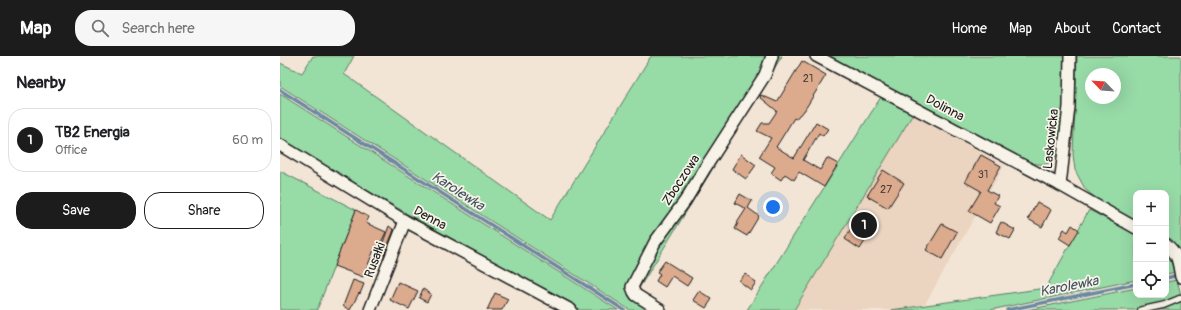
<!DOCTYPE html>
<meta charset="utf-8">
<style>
:root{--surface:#fff;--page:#f6f6f6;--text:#202124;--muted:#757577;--line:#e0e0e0;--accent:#1c1c1c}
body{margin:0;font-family:Pangolin,sans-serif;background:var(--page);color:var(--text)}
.controls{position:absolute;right:12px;bottom:12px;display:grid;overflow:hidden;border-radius:8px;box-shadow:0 4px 16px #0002}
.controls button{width:36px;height:36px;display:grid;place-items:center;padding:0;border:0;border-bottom:1px solid var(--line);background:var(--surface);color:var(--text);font:20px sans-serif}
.compass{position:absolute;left:805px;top:12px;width:36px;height:36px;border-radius:50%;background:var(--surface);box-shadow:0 4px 16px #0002;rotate:295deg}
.you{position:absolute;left:493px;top:151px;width:14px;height:14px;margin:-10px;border:3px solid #fff;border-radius:50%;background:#1a73e8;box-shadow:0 0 0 6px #1a73e833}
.badge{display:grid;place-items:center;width:26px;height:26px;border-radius:50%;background:var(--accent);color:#fff;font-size:13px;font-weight:700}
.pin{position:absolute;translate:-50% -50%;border:2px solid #fff;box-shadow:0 1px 4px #0006}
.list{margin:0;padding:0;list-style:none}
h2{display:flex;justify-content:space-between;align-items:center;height:52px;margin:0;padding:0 16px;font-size:17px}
h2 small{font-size:13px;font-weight:400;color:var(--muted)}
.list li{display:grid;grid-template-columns:26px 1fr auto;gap:12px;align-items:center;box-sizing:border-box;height:64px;margin:0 8px 8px;padding:0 8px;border:1px solid var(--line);border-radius:16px}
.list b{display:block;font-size:15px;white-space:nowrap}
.list p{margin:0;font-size:13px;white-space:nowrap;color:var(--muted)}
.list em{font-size:13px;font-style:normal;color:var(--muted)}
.actions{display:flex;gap:8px;padding:12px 16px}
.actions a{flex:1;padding:9px 0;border:1px solid var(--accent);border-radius:16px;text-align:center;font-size:14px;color:var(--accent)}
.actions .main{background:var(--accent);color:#fff}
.icon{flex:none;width:22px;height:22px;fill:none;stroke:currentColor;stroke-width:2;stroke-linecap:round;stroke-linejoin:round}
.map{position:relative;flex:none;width:901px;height:254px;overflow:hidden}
header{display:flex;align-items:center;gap:24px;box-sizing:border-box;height:56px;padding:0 20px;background:var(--accent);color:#fff}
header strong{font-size:19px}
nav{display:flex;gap:22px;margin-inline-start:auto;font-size:14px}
.search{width:280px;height:36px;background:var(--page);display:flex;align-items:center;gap:10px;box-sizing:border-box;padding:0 14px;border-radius:16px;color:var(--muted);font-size:15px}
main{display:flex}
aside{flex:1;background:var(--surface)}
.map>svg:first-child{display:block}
.built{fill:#ebd4c0}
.green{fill:#97dba7;stroke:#5a7c62;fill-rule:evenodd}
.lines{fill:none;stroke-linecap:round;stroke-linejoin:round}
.stream{stroke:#6889a1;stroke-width:3.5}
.building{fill:#dcab8e;stroke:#1c1c1c}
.lane-casing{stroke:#1c1c1c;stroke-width:8}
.street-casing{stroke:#1c1c1c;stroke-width:14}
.lane{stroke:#f7f3e8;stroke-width:5.5}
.street{stroke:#f7f3e8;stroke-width:11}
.labels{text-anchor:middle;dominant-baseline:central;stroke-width:3.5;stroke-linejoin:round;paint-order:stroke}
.number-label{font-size:11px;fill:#4c4038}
.street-label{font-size:13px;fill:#1c1c1c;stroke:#f7f3e8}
.water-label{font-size:14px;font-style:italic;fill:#42525e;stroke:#f7f3e8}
</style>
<header>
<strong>Map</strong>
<div class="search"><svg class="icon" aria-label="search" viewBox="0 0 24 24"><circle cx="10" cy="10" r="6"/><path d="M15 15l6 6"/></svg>Search here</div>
<nav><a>Home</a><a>Map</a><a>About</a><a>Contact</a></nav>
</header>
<main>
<aside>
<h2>Nearby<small></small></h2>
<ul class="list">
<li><span class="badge">1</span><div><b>TB2 Energia</b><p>Office</p></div><em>60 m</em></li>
</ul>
<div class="actions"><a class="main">Save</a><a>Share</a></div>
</aside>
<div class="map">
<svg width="901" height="254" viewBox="0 0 901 254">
<rect width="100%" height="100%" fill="#f2e5d6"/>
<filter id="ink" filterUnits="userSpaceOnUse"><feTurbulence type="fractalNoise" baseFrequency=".025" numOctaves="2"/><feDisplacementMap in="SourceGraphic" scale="8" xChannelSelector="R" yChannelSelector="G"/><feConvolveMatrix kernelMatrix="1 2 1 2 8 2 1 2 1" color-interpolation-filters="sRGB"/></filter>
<g filter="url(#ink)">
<polygon class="built" points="633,58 724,110 645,248 611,254 514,254"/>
<g class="green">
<polygon points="33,0 74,0 64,18 270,164 371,0 502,0 358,234 387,254 350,254 0,30 0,7 22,17"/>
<path d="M549 0H784C784 18 785 96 772 105 766 110 758 108 751 107L646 54 599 27Z"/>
<path d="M797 0H901V199L895 188 886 182V137H856V165L820 146 805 133 795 114 793 99ZM811 18H835V42H811Z"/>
<polygon points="0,38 338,254 300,254 131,160 0,83"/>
<polygon points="601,41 633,58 514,254 467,254"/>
<polygon points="0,115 76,154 37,254 0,254"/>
<polygon points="809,154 856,178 856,224 710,254 611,254 766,232"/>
<path d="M886 195C892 201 894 208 896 216L886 218Z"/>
<polygon points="897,224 901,239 901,254 747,254 856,232 856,239 886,239 886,226"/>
</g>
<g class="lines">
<g class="stream">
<polyline points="0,34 344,254"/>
<polyline points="886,222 899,219"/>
<polyline points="727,254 856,228"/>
</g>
</g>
<g class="building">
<polygon points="522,5 546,19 524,55 519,59 516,63 514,62 496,91 514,102 536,66 548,73 543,80 539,77 523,104 540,114 547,102 558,108 544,131 519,116 514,124 505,118 501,124 491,117 495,111 479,101 491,82 477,75 482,67 489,67 497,55 480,41 481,39 497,46"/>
<polygon points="461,98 476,109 466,123 452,113"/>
<polygon points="701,99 721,110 707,134 718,140 714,147 720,150 710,167 689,155 701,135 685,126"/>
<polygon points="603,114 624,127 608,152 587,140"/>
<polygon points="460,138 472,145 468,152 479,160 467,180 455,173 458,167 457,167 466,153 455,147"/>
<polygon points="757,146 771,154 762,171 748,163"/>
<polygon points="76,154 89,161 86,167 106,176 97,195 94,194 83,221 54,210"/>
<polygon points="577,162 593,172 580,193 565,183"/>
<polygon points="721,166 735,174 730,183 716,176"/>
<polygon points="662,168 677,176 662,203 646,194"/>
<polygon points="792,169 799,174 790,189 779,182 784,173 788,176"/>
<polygon points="109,170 114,174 104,199 99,197"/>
<polygon points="385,205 412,222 407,230 392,220 385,231 376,225 380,218 377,216"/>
<polygon points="465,218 476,226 471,234 459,225"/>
<polygon points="73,224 84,228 80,238 79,237 70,254 63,250"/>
<polygon points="118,226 138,235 129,253 110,244"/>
<polygon points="143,233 151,238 147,246 139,242"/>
<polygon points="419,235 432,243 426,252 413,244"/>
<polygon points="215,237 228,243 222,254 207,254"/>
</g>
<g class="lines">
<g class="lane-casing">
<polyline id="lane" points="861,254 884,249 901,242"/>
</g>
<g class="street-casing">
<g id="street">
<polyline points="536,0 780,129 856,172"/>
<polyline points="0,89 125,165 291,254"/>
<polyline points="780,129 789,51 790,0"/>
<path d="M886 188C899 199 898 206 901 221"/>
<polyline points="90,254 125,165"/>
<polyline points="380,254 356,239 354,236 352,231 375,186 405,145 425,112 485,19 492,0"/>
</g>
</g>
<use href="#lane" class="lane"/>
<use href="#street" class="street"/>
</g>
</g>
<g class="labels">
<g class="number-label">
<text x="528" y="22">21</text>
<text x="703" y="118">31</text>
<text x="606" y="133">27</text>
</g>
<g class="street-label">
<text transform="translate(665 52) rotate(28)">Dolinna</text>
<text transform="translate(771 83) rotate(-84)">Laskowicka</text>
<text transform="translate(401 124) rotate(-57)">Zboczowa</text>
<text transform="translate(150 162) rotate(28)">Denna</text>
<text transform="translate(95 204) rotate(-69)">Rusałki</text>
</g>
<g class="water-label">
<text transform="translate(178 135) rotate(33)">Karolewka</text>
<text transform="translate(789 230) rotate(-11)">Karolewka</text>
</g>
</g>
</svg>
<div class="controls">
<button>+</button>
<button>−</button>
<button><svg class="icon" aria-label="locate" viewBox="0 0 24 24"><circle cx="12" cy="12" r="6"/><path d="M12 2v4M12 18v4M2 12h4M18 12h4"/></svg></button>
</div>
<svg class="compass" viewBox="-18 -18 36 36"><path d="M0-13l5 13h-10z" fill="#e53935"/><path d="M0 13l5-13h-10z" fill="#757577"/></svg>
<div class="you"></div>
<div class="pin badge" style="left:584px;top:169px">1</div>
</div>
</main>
